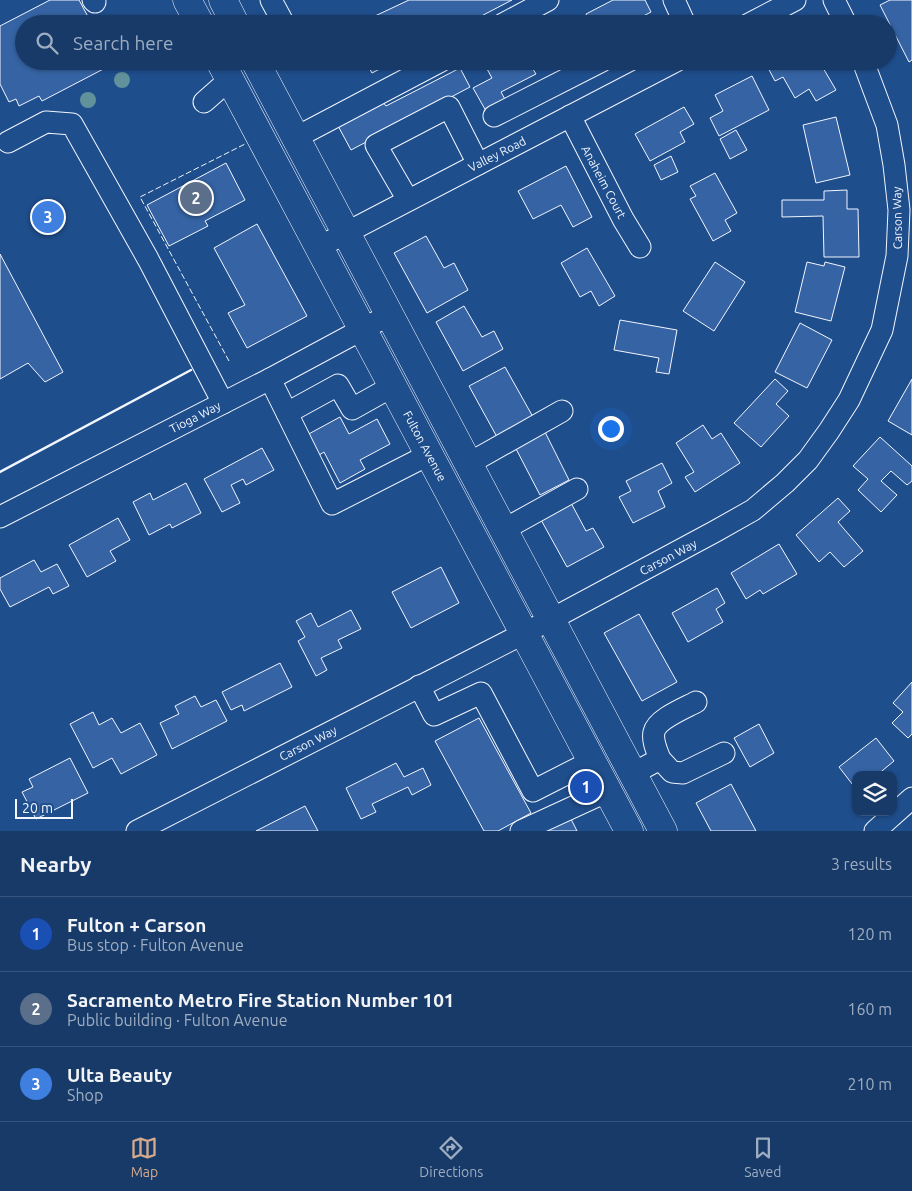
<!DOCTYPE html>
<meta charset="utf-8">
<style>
:root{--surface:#173a69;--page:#244571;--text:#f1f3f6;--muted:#9eadc0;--line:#36547d;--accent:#d6ab8b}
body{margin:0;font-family:Ubuntu,sans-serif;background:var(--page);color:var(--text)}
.controls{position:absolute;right:15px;bottom:15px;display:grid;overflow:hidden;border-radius:10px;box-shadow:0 1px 4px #0004}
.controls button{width:45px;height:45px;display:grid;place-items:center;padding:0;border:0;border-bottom:1px solid var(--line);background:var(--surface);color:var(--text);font:25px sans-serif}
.scale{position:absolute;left:15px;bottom:12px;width:58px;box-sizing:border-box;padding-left:5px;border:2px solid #f2f6ff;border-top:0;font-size:14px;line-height:18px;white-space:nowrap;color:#f2f6ff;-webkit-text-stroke:4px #1f4e8c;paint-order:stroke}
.you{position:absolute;left:610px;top:428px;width:18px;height:18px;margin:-12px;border:4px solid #fff;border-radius:50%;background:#1a73e8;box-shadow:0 0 0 8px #1a73e833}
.badge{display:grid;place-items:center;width:32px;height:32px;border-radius:50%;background:var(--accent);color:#fff;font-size:16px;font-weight:700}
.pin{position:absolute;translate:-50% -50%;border:2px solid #fff;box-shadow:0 1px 5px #0006}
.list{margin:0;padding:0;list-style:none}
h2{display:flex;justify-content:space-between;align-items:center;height:65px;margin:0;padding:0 20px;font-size:21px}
h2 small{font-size:16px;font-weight:400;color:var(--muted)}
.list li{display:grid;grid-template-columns:32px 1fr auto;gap:15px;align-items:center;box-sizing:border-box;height:75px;padding:0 20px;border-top:1px solid var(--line)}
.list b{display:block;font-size:19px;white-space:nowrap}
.list p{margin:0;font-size:16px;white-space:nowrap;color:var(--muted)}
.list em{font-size:16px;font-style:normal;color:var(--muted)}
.icon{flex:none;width:28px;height:28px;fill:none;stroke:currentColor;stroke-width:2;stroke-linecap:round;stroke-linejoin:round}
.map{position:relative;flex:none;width:912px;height:831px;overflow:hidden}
.search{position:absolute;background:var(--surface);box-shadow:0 1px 4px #0004;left:15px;right:15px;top:15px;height:55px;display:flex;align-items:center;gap:12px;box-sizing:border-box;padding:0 18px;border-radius:28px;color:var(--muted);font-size:19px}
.sheet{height:290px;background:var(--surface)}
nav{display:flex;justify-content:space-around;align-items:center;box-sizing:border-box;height:70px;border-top:1px solid var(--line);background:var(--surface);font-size:14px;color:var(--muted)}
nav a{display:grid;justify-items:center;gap:2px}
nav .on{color:var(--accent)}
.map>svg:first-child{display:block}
.building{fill:#3563a3;stroke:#f2f6ff}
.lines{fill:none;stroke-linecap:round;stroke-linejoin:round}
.minor-casing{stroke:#f2f6ff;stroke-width:23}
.major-casing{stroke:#f2f6ff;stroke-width:29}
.minor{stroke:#1f4e8c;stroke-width:21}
.major{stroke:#1f4e8c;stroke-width:28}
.fence{stroke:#f2f6ff;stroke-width:1;stroke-dasharray:6 2.5;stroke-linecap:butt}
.wall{stroke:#f2f6ff;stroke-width:2.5}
.tree{fill:#61919a}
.labels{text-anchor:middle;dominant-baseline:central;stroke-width:4;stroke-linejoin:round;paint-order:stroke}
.street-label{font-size:12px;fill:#f2f6ff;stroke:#1f4e8c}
</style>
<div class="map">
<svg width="912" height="831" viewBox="0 0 912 831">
<rect width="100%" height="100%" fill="#1f4e8c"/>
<g class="building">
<polygon points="50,0 79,0 92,24 24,24 24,61 112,61 113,64 42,101 39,96 19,106 16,99 9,102 0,84 0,26"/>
<polygon points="409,0 512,0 466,24 358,24"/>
<polygon points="613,0 645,0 651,12 628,24 583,24 589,21 586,14"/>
<polygon points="890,0 912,0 912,60 909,62 880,5"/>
<polygon points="365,61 395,61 372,73"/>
<polygon points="502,61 540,61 531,66 536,74 501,92 506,101 486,111 473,88 492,78 487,69"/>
<polygon points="770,61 819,61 836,90 816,101 809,89 795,98 783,77 775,81 766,64"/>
<polygon points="460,68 470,87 351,150 337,124 382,101 386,106"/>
<polygon points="752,76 769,110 719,136 710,118 723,111 715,95"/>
<polygon points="684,107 694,124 680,132 685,142 650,161 635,134"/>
<polygon points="836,117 850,175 816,183 803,125"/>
<polygon points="736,130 747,150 730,159 720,139"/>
<polygon points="671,156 678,172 661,180 654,165"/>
<polygon points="226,163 245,200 205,221 208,226 169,246 147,205"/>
<polygon points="566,166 592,217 573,227 561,205 533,219 518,191"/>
<polygon points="715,173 737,213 725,220 731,231 713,241 690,199 696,196 690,186"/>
<polygon points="847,190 847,209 858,209 859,257 824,257 823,216 782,217 782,200 824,200 824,191"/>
<polygon points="257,224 307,316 247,348 228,313 245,305 214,248"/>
<polygon points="426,236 444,268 454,263 468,290 427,313 394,253"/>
<polygon points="587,248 615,296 599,306 591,291 580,297 561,263"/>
<polygon points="0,254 63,372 45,382 28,363 0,379"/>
<polygon points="715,262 745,282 714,331 683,311"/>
<polygon points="807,262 824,266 825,262 845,267 831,321 795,312"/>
<polygon points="464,306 482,337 494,331 503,349 463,371 436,322"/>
<polygon points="620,320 677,330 669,374 656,372 659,358 614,350"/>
<polygon points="800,323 832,340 807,388 775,372"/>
<polygon points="505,367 533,417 497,437 469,386"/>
<polygon points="775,379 788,391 776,404 789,416 761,447 734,423"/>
<polygon points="912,379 912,435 888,421"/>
<polygon points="340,417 349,434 377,419 390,444 360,460 365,469 340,483 324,452 316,457 305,436"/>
<polygon points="703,425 712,439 721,433 740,463 695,492 685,477 694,472 676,443"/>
<polygon points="544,430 569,480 540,495 514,445"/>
<polygon points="880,437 912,466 912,481 907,485 891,471 881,481 897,495 881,512 858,490 868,479 853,466"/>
<polygon points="262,448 274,470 246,485 243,479 231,485 240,503 222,512 204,479"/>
<polygon points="662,463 672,483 658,491 665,507 633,523 619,497 631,491 626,481"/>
<polygon points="186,483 201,513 172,528 170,524 149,535 133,502 150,493 153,500"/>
<polygon points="838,498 850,511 838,522 863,551 844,567 830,552 819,562 796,535"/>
<polygon points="570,501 586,531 593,528 604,547 567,567 540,518"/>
<polygon points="118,518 130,540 110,551 116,561 87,577 69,545"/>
<polygon points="779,544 797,574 763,594 760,590 746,599 731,573"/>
<polygon points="34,560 41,572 57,564 69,586 53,594 49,587 10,607 0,589 0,578"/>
<polygon points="441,567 459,603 411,628 392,592"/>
<polygon points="717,588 725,603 716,609 723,622 688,642 672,613"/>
<polygon points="351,610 361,629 338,640 342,648 321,658 327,670 316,676 298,641 305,637 296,621 311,613 318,627"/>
<polygon points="639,614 677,682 642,701 604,633"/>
<polygon points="280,663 292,687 244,711 242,705 231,710 222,692"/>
<polygon points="912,682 912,734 908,738 892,723 903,712 893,703"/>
<polygon points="195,696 201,707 216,700 227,721 172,749 160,723 179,714 175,706"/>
<polygon points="93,712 99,725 112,718 121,733 140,723 157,755 121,774 112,758 93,768 70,724"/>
<polygon points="479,718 531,813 498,831 484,831 435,741"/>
<polygon points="759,724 774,753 750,767 734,738"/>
<polygon points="876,738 894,761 877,775 856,775 856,789 839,767"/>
<polygon points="70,758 88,793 36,819 22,792 33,787 29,779"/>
<polygon points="396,763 404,777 423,768 431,785 412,795 408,787 372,804 376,812 361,819 346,788"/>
<polygon points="731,784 756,831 711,831 696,803"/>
<polygon points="305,806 318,831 256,831"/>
<polygon points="568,813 577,831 533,831"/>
</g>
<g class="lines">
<g class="minor-casing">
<g id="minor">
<polyline points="93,0 95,2"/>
<polyline points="271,0 284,24"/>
<polyline points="674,0 685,24"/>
<polyline points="834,0 846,24"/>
<polyline points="503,24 548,0"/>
<polyline points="749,24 795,0"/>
<polyline points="204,102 230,79"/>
<polyline points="494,116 602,61"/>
<polyline points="570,116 623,219 640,247"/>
<polyline points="295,138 441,61"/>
<polyline points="8,142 46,122 72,124 148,259 223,403"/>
<polyline points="408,200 376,145 449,107 478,164"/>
<polyline points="319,247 676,61"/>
<polyline points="270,379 332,504 430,454"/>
<polyline points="287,413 338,385 352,409 393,386"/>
<polyline points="468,464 562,411"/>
<polyline points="0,517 270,379 389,315"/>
<polyline points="503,530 577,489"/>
<polyline points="419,686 434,715 481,693 533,791 592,761"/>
<path d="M660 759C657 751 652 741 654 732 657 719 685 708 696 702"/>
<polyline points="632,774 660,759 672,772 683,773 724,753"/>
<polyline points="137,831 550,620 714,532 753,510 785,483 808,460 829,431 849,400 882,330 897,256 899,210 894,165 887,125 863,61"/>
<polyline points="521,831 608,791"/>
<polyline points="875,831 912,798"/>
</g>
</g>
<g class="major-casing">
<g id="major">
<polyline points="187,0 200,24"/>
<polyline points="223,0 235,24"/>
<polyline points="220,61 629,831"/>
<polyline points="255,61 663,831"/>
</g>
</g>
<use href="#minor" class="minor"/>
<use href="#major" class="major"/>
<polyline class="fence" points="229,361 140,197 245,144"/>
<polyline class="wall" points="0,472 191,370"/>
</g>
<g class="tree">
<circle cx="122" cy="80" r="8"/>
<circle cx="88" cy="100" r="8"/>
</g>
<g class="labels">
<g class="street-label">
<text transform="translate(497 154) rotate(-27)">Valley Road</text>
<text transform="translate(604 182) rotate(62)">Anaheim Court</text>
<text transform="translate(897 218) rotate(-91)">Carson Way</text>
<text transform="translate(195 417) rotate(-27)">Tioga Way</text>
<text transform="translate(425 446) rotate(62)">Fulton Avenue</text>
<text transform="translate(668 557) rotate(-28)">Carson Way</text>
<text transform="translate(308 743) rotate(-27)">Carson Way</text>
</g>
</g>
</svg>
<div class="controls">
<button><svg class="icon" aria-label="layers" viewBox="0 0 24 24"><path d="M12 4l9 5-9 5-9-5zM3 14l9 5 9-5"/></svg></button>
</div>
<div class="scale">20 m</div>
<div class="you"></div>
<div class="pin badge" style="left:586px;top:787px;background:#1a4fb4">1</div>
<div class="pin badge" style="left:196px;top:198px;background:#5c6f8a">2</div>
<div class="pin badge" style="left:48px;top:217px;background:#3f7fe0">3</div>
<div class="search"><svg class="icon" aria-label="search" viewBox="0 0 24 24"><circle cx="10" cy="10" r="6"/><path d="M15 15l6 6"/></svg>Search here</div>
</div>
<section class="sheet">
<h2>Nearby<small>3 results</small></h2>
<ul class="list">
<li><span class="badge" style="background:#1a4fb4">1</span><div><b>Fulton + Carson</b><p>Bus stop · Fulton Avenue</p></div><em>120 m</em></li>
<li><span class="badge" style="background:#5c6f8a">2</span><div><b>Sacramento Metro Fire Station Number 101</b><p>Public building · Fulton Avenue</p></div><em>160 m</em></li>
<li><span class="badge" style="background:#3f7fe0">3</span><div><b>Ulta Beauty</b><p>Shop</p></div><em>210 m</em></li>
</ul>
</section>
<nav>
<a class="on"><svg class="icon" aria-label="map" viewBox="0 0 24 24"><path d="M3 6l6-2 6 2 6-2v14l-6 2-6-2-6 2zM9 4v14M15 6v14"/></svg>Map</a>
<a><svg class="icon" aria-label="directions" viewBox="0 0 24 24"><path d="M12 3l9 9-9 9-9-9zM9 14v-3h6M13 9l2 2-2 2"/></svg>Directions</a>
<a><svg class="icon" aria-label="saved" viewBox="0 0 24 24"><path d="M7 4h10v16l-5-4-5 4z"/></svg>Saved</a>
</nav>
